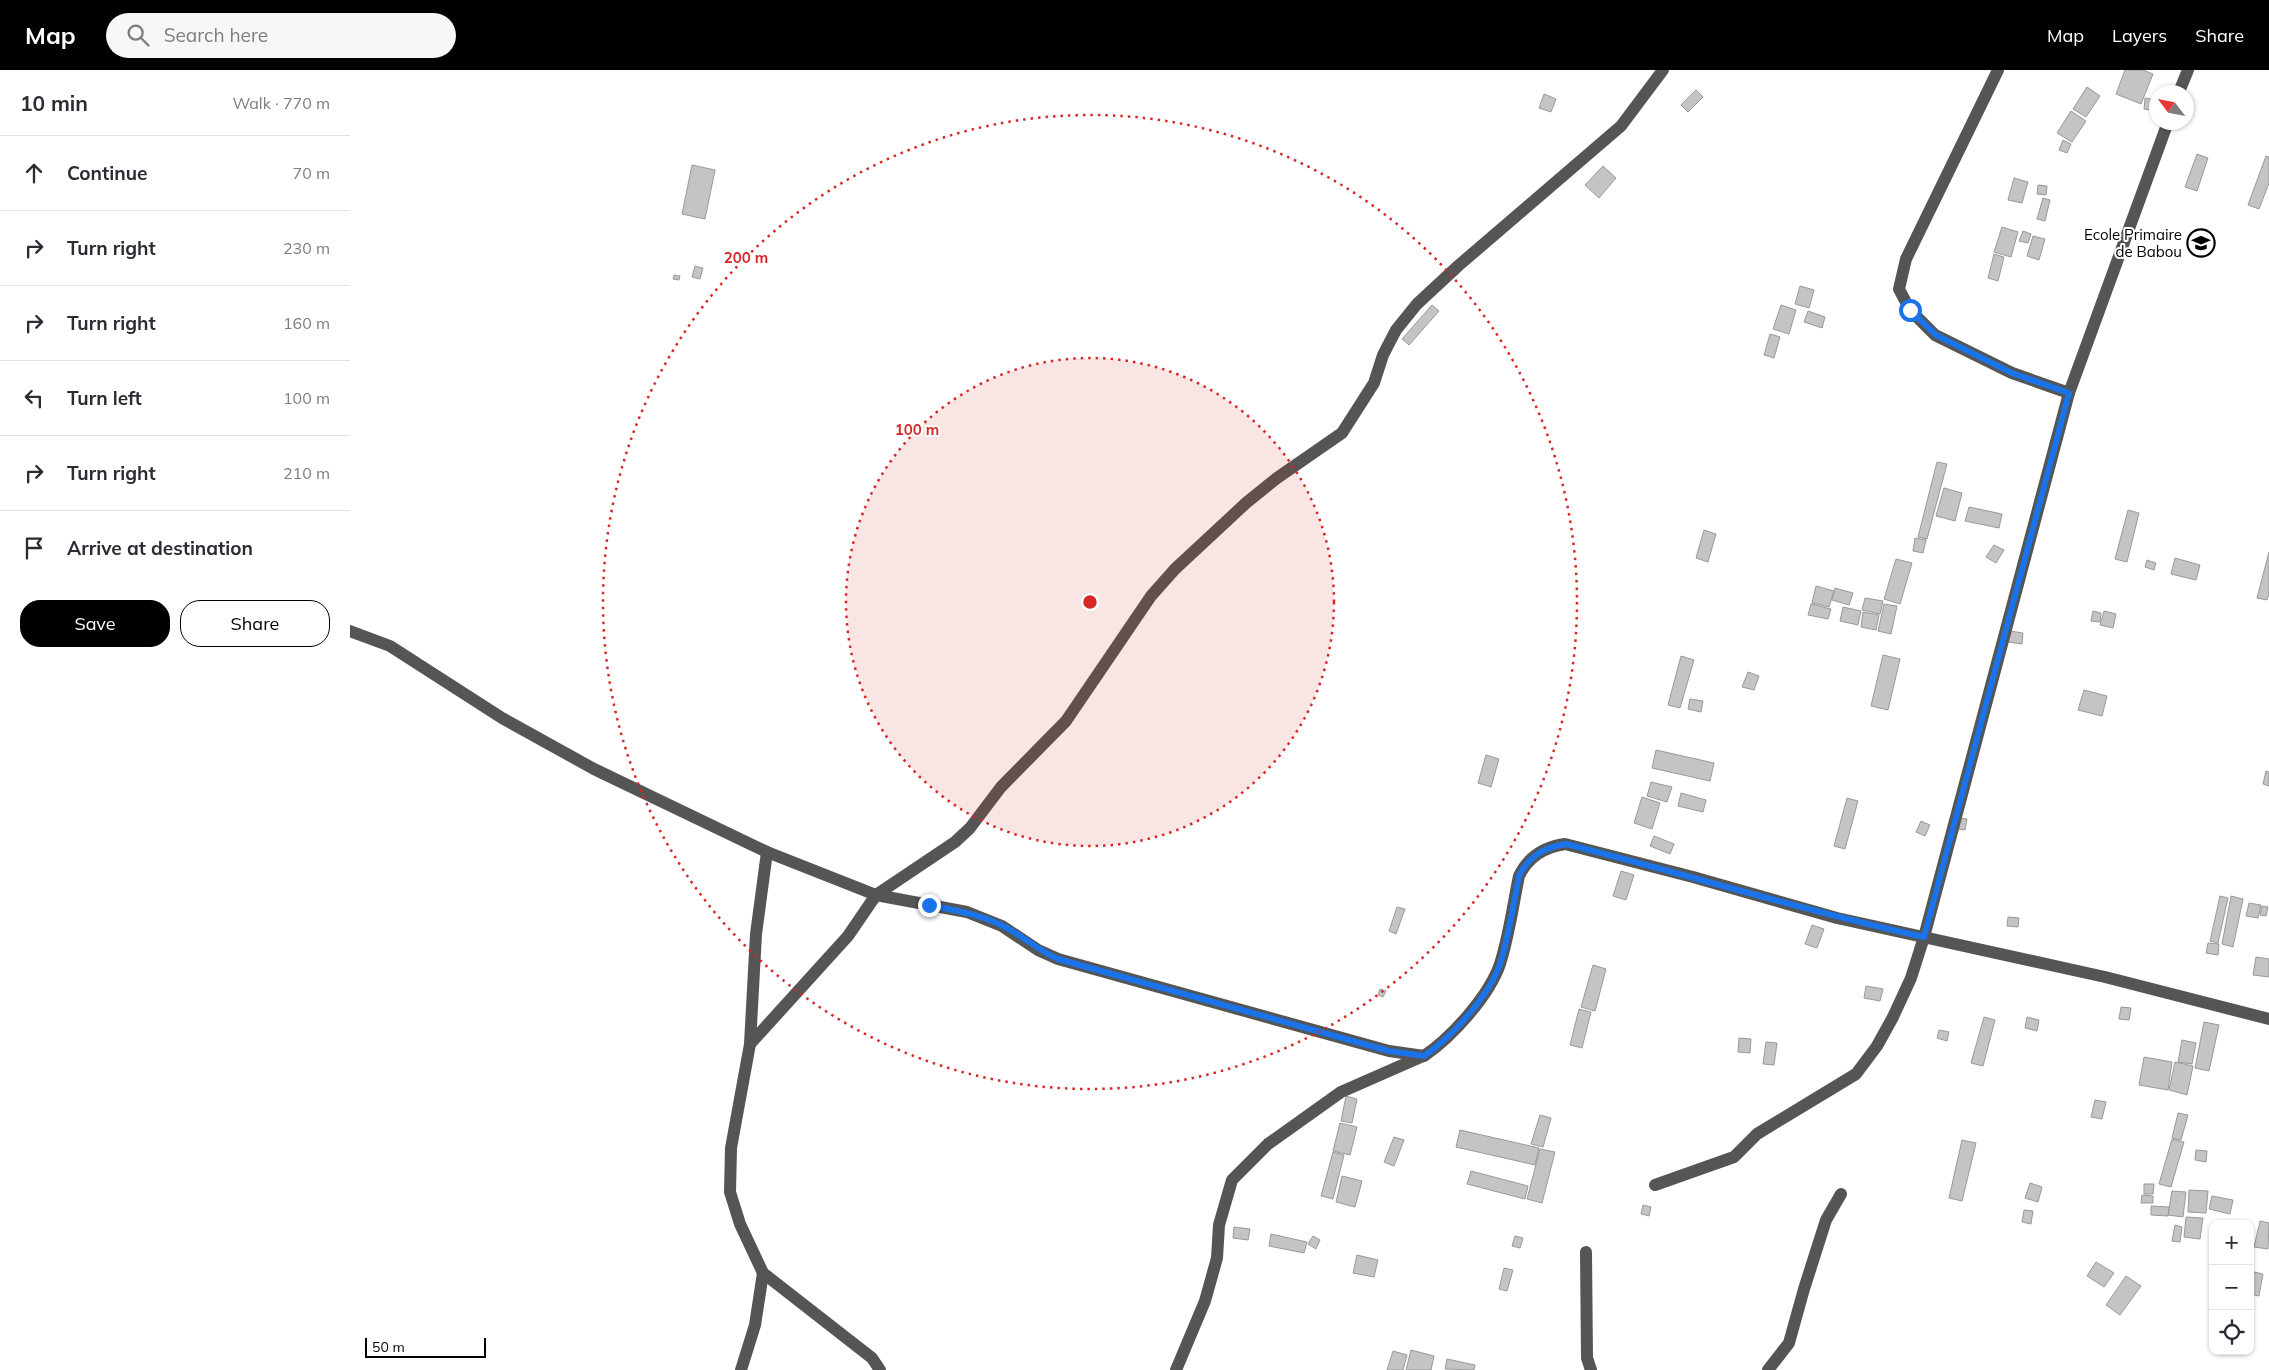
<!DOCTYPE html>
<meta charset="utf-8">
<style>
:root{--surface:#fff;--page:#f7f7f7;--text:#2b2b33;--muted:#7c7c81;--line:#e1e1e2;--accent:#000}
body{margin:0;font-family:Mulish,sans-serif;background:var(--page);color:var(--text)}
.controls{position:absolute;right:15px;bottom:15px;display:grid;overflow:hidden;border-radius:10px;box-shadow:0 1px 4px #0004}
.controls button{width:45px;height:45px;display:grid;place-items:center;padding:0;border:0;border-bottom:1px solid var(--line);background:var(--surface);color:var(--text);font:25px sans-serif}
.compass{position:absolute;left:1799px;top:15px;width:45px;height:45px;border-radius:50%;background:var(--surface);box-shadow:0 1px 4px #0004;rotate:302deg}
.scale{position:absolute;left:15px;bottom:12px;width:121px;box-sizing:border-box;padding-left:5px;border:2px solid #000;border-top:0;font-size:14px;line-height:18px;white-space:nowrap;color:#000;-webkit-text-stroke:4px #fff;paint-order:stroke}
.stop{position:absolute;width:15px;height:15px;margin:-11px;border:4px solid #1a73e8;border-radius:50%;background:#fff}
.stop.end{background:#1a73e8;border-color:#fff;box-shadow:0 1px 5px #0008}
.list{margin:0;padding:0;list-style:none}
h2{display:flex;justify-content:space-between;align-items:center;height:65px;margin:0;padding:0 20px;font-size:21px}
h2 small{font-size:16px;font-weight:400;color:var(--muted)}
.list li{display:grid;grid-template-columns:32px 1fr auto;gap:15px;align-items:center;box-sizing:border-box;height:75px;padding:0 20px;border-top:1px solid var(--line)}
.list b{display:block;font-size:19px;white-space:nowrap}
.list em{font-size:16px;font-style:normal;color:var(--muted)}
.actions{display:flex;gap:10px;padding:15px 20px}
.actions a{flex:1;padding:11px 0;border:1px solid var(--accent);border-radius:20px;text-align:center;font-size:18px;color:var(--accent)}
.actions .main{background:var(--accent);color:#fff}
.icon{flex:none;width:28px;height:28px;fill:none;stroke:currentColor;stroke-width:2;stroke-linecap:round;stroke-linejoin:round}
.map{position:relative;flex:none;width:1919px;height:1300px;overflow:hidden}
header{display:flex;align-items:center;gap:30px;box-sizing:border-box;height:70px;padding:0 25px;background:var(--accent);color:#fff}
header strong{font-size:24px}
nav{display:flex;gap:28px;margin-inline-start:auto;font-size:18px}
.search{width:350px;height:45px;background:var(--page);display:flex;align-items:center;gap:12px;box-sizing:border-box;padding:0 18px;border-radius:28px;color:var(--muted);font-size:19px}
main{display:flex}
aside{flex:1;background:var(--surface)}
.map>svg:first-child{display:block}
.building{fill:#c4c4c4;stroke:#999}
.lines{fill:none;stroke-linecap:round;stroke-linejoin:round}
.minor{stroke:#555;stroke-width:12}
.route{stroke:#1a73e8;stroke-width:6}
.ring{fill:none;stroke:#d62828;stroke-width:2.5;stroke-dasharray:2.5 5}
.labels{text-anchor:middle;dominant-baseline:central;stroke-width:4;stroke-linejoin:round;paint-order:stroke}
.poi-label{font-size:15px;fill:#000;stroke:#fff;text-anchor:end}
.centre{fill:#d62828;stroke:#fff;stroke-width:2.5}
.ring-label{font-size:15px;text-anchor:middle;font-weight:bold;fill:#d62828;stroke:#fff;stroke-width:4;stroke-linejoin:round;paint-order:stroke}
</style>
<header>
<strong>Map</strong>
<div class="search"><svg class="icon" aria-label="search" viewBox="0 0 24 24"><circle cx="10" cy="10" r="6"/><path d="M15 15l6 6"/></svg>Search here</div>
<nav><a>Map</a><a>Layers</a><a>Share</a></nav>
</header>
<main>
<aside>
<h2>10 min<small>Walk · 770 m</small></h2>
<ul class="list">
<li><svg class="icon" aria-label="ahead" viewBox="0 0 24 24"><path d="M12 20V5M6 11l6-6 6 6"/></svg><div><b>Continue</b></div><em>70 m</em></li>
<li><svg class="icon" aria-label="right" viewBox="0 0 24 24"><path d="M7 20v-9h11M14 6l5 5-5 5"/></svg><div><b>Turn right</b></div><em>230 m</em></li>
<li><svg class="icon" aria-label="right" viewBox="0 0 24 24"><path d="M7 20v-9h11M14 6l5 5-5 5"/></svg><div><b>Turn right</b></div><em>160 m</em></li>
<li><svg class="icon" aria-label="left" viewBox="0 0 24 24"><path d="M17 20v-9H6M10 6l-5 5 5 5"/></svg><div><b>Turn left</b></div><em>100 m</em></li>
<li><svg class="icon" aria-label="right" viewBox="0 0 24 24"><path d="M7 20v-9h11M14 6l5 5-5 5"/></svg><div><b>Turn right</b></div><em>210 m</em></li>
<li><svg class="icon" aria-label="arrive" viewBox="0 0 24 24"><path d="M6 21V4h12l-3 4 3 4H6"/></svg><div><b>Arrive at destination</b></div></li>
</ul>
<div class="actions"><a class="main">Save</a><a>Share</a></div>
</aside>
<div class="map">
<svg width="1919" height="1300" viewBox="0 0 1919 1300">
<rect width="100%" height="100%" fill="#fff"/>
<g class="building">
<polygon points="1775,0 1793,0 1803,4 1791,34 1766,24"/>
<polygon points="1737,17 1750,26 1736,47 1723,39"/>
<polygon points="1346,20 1353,27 1338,42 1331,35"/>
<polygon points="1194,24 1206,29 1201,42 1189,38"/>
<polygon points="1795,28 1806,30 1806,41 1794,39"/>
<polygon points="1721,41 1736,51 1722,72 1707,63"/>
<polygon points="1713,70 1721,74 1717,83 1709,80"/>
<polygon points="1847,84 1858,88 1847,121 1835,117"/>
<polygon points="1916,86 1919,87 1919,113 1909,139 1898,135"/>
<polygon points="342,95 365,100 355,149 332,144"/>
<polygon points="1253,96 1266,108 1249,128 1235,115"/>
<polygon points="1664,108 1678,112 1672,133 1658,130"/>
<polygon points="1688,115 1697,116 1696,125 1687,124"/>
<polygon points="1693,128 1700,130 1695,151 1687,149"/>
<polygon points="1652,157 1668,162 1661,187 1644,182"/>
<polygon points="1673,161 1681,164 1678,173 1669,171"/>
<polygon points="1683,166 1695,169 1689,190 1677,186"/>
<polygon points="1644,184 1654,187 1648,211 1638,208"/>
<polygon points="345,196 353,198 350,209 342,207"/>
<polygon points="324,205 330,206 329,210 323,209"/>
<polygon points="1450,216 1464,220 1459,238 1445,234"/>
<polygon points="1082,235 1089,241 1059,275 1052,269"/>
<polygon points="1431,235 1446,240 1439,264 1423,259"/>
<polygon points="1458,241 1475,247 1472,258 1454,252"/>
<polygon points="1420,264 1430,267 1424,288 1414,285"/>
<polygon points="1587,392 1597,394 1577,469 1568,467"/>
<polygon points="1594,418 1612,423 1605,451 1586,446"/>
<polygon points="1619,437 1652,444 1649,458 1615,451"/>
<polygon points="1778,440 1789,443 1777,492 1765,489"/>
<polygon points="1354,460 1366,464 1358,492 1346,488"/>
<polygon points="1565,468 1576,470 1573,483 1563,481"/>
<polygon points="1644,475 1654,480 1646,493 1636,487"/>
<polygon points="1919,482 1919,524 1917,530 1907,528"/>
<polygon points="1825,488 1850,495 1846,510 1821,504"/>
<polygon points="1546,489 1562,493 1550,534 1534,529"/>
<polygon points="1797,490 1806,493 1804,500 1795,497"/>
<polygon points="1466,516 1484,521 1479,537 1462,533"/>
<polygon points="1485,518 1503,523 1499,535 1482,530"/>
<polygon points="1515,528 1533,531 1530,544 1512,540"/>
<polygon points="1461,534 1481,539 1478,549 1458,545"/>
<polygon points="1534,534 1547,536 1541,564 1528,561"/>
<polygon points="1493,537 1511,541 1508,555 1490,551"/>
<polygon points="1743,541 1751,543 1750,552 1741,551"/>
<polygon points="1754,541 1766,544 1763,558 1750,555"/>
<polygon points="1513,542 1529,545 1526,560 1511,557"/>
<polygon points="1660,561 1673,563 1672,574 1658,572"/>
<polygon points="1533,585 1550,589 1538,640 1521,636"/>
<polygon points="1331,586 1344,590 1330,638 1318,635"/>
<polygon points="1398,602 1409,606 1404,620 1392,617"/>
<polygon points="1734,620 1757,626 1752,646 1728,640"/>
<polygon points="1340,629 1353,631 1351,642 1338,639"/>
<polygon points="1306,680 1364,693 1360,711 1302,698"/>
<polygon points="1136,685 1149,689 1141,717 1128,713"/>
<polygon points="1916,701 1919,702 1919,716 1913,714"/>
<polygon points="1301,712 1322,717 1317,732 1297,726"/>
<polygon points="1331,723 1356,730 1353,742 1328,736"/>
<polygon points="1292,727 1310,733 1302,759 1284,753"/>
<polygon points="1497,728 1508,731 1495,779 1484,776"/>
<polygon points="1609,748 1617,749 1615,760 1607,759"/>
<polygon points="1571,751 1580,755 1575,766 1566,762"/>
<polygon points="1304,766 1324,774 1320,784 1300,776"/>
<polygon points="1271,801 1284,805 1276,830 1263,826"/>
<polygon points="1870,826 1878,828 1868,873 1860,871"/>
<polygon points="1881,826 1893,829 1883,877 1872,874"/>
<polygon points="1899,833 1911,835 1908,848 1896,846"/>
<polygon points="1912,836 1918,837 1916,846 1910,845"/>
<polygon points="1047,837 1055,839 1046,864 1039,861"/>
<polygon points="1658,847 1669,848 1668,857 1657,856"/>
<polygon points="1462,855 1474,859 1467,878 1455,874"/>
<polygon points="1858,873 1869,874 1868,885 1856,883"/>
<polygon points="1906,887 1919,889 1919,907 1903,905"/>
<polygon points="1243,895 1256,899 1245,941 1231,937"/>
<polygon points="1516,916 1533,919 1530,931 1514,928"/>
<polygon points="1030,919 1036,921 1033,927 1028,925"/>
<polygon points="1771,937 1781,938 1779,950 1769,949"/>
<polygon points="1229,939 1241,942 1232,978 1220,975"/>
<polygon points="1634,947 1645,950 1633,996 1621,993"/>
<polygon points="1677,947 1689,950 1687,961 1675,958"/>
<polygon points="1854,952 1869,955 1859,1001 1845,998"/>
<polygon points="1589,960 1599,962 1597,971 1587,968"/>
<polygon points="1389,968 1401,969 1400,983 1388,982"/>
<polygon points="1832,970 1846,973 1842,994 1828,992"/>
<polygon points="1416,972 1427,973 1424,995 1413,994"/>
<polygon points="1794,987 1822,992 1818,1020 1789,1015"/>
<polygon points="1825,992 1843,996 1837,1025 1819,1020"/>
<polygon points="996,1026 1007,1029 1002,1053 991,1051"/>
<polygon points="1745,1030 1756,1032 1752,1049 1741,1047"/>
<polygon points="1828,1043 1838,1045 1831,1070 1822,1068"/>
<polygon points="1190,1045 1201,1048 1193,1077 1181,1074"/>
<polygon points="990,1053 1007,1057 1000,1085 983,1081"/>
<polygon points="1110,1060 1189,1078 1185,1095 1106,1077"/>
<polygon points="1044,1067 1054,1070 1044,1096 1034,1092"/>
<polygon points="1822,1069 1834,1072 1821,1117 1809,1114"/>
<polygon points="1612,1070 1626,1073 1612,1131 1599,1128"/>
<polygon points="1190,1079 1205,1082 1192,1133 1177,1129"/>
<polygon points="1846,1080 1857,1081 1856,1092 1845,1090"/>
<polygon points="983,1082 994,1085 983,1129 971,1126"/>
<polygon points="1121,1101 1178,1116 1175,1129 1117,1114"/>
<polygon points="992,1106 1012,1111 1005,1137 986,1132"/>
<polygon points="1680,1113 1692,1117 1688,1132 1675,1128"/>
<polygon points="1794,1114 1804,1114 1803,1124 1794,1124"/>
<polygon points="1839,1120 1858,1121 1856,1143 1838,1142"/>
<polygon points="1822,1121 1836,1122 1833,1147 1818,1145"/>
<polygon points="1792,1125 1803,1126 1803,1133 1791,1133"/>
<polygon points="1862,1126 1883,1130 1880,1144 1859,1139"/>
<polygon points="1293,1135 1301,1137 1299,1146 1291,1144"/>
<polygon points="1801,1136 1819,1137 1818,1146 1801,1145"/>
<polygon points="1674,1140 1683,1141 1681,1154 1672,1152"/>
<polygon points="1836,1147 1853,1148 1850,1169 1834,1167"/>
<polygon points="1910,1151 1919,1153 1918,1179 1904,1177"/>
<polygon points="1825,1155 1832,1157 1830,1172 1822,1171"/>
<polygon points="884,1157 900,1159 898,1170 883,1168"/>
<polygon points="921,1164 957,1172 954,1183 919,1176"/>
<polygon points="963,1166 970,1170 966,1179 958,1174"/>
<polygon points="1165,1166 1173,1168 1170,1178 1162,1176"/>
<polygon points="1007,1185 1028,1190 1024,1207 1003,1203"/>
<polygon points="1746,1192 1764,1203 1754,1217 1737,1206"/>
<polygon points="1154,1198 1163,1200 1157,1221 1149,1219"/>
<polygon points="1900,1201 1913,1204 1909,1226 1900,1224"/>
<polygon points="1776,1206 1791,1216 1770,1245 1756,1235"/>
<polygon points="1061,1280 1084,1286 1081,1300 1056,1300"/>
<polygon points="1043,1281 1057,1285 1053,1300 1037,1300"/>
<polygon points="1097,1289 1125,1295 1124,1300 1095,1299"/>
</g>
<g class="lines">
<g class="minor">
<polyline points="1648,0 1556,189 1549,219 1560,240 1585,265 1662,303 1719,323"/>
<polyline points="1829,22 1838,0"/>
<path d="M0 561 40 576 152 648 244 699 417 782 526 825 617 842 652 856 688 880 708 889 1039 981 1074 986C1102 967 1139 926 1150 894 1159 866 1163 835 1169 806 1178 787 1194 777 1215 774L1343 807 1487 848 1755 907 1919 949"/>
<polyline points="417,782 406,864 400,974 381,1078 380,1122 390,1154 413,1203 522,1288 530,1300"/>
<polyline points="400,974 498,866 526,825 605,772 620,758 651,717 716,651 801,526 825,499 896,433 927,408 992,363 1024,313 1033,285 1046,260 1067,234 1108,196 1271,56 1313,0"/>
<polyline points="1305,1115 1384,1087 1407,1064 1506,1004 1527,976 1543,947 1561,908 1574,867 1719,323 1818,52"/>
<polyline points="1236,1182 1237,1288 1241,1300"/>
<polyline points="391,1300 405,1255 413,1203"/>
<polyline points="826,1300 855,1231 867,1188 869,1155 882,1110 918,1074 991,1022 1073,986"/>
<polyline points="1418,1300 1439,1273 1454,1219 1476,1150 1491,1124"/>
</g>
</g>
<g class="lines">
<path class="route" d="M579 835C604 840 628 844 651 855 671 864 687 880 708 889L1039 981 1074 986C1102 967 1139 926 1150 894 1159 866 1163 835 1169 806 1178 787 1194 777 1216 774 1336 804 1454 841 1574 867L1719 323 1662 303 1586 265 1560 240"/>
</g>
<circle cx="740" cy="532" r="244" fill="#d62828" fill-opacity=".12"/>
<g class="ring">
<circle cx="740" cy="532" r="244"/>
<circle cx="740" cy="532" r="487"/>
</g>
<defs>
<g id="school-ring" transform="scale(1.4375)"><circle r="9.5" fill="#fff" stroke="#000" stroke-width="1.5"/><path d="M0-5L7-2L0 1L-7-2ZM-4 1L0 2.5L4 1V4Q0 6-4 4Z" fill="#000"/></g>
</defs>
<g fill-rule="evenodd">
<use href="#school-ring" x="1851" y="173"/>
</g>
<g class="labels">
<g class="poi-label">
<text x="1832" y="164">Ecole Primaire<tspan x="1832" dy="17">de Babou</tspan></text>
</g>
</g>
<circle cx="740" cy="532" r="8" class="centre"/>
<g class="ring-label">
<text x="396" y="193">200 m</text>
<text x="567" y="365">100 m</text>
</g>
</svg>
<div class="controls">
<button>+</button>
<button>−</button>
<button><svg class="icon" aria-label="locate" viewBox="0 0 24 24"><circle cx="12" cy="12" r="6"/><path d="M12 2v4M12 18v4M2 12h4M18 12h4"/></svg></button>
</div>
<svg class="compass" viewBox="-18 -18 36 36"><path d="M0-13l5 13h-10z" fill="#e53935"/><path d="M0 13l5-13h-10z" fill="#7c7c81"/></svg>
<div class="scale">50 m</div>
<div class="stop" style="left:1560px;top:240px"></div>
<div class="stop end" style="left:579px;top:835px"></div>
</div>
</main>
